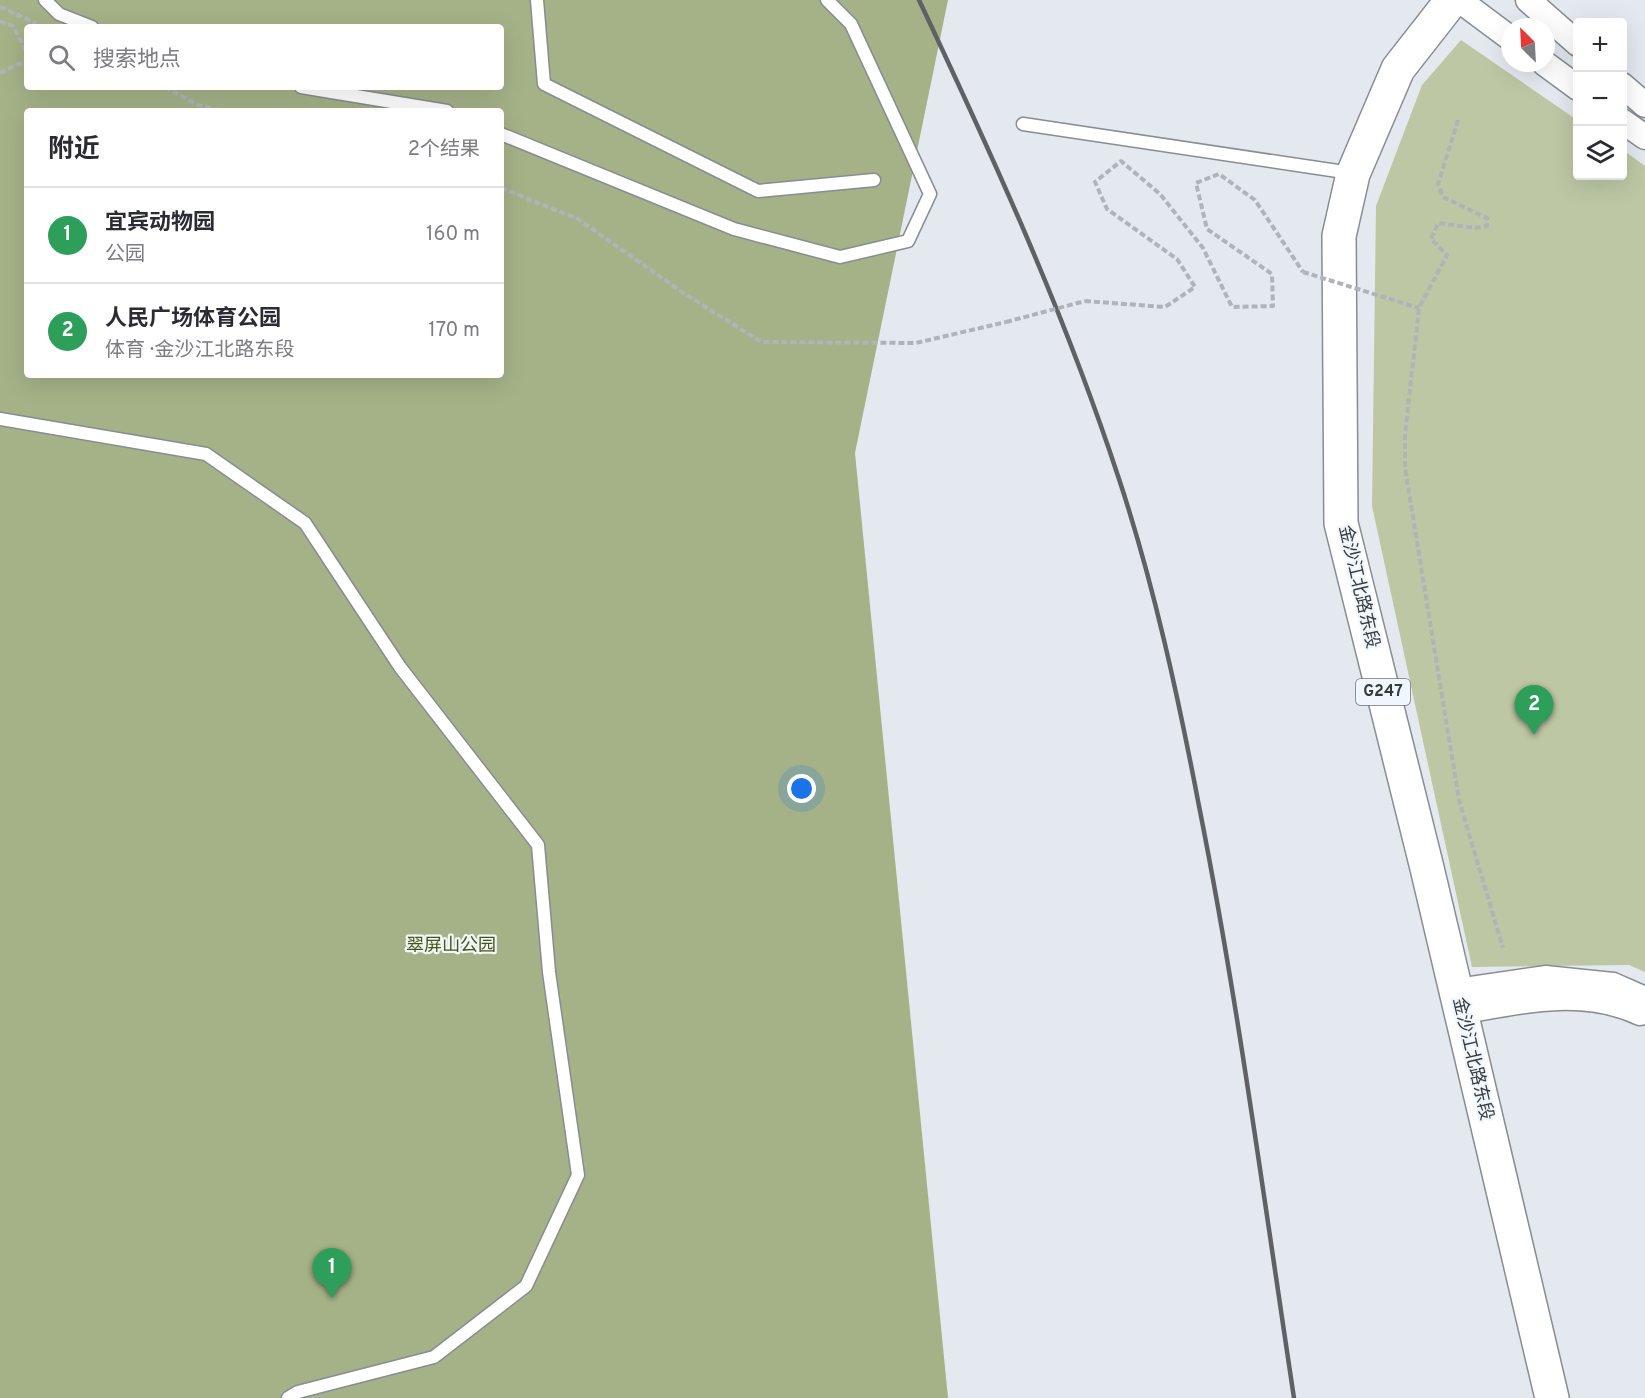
<!DOCTYPE html>
<html lang="zh">
<meta charset="utf-8">
<style>
:root{--surface:#fff;--page:#f7f7f7;--text:#2b2b33;--muted:#7c7c81;--line:#e1e1e2;--accent:#2c746d}
body{margin:0;font-family:Overpass,"Noto Sans SC",sans-serif;background:var(--page);color:var(--text)}
.controls{position:absolute;right:18px;top:18px;display:grid;overflow:hidden;border-radius:6px;box-shadow:0 6px 24px #0002}
.controls button{width:54px;height:54px;display:grid;place-items:center;padding:0;border:0;border-bottom:2px solid var(--line);background:var(--surface);color:var(--text);font:30px sans-serif}
.compass{position:absolute;left:1501px;top:18px;width:54px;height:54px;border-radius:50%;background:var(--surface);box-shadow:0 6px 24px #0002;rotate:336deg}
.you{position:absolute;left:802px;top:789px;width:21px;height:21px;margin:-15px;border:4px solid #fff;border-radius:50%;background:#1a73e8;box-shadow:0 0 0 9px #1a73e833}
.badge{display:grid;place-items:center;width:39px;height:39px;border-radius:50%;background:var(--accent);color:#fff;font-size:20px;font-weight:700}
.pin{position:absolute;translate:-50% -50px;filter:drop-shadow(0 2px 3px #0008)}
.pin::after{content:'';position:absolute;top:32px;width:21px;height:18px;background:inherit;clip-path:polygon(0 0,100% 0,50% 100%)}
.list{margin:0;padding:0;list-style:none}
h2{display:flex;justify-content:space-between;align-items:center;height:78px;margin:0;padding:0 24px;font-size:26px}
h2 small{font-size:20px;font-weight:400;color:var(--muted)}
.list li{display:grid;grid-template-columns:39px 1fr auto;gap:18px;align-items:center;box-sizing:border-box;height:96px;padding:0 24px;border-top:2px solid var(--line)}
.list b{display:block;font-size:22px;white-space:nowrap}
.list p{margin:0;font-size:20px;white-space:nowrap;color:var(--muted)}
.list em{font-size:20px;font-style:normal;color:var(--muted)}
.icon{flex:none;width:33px;height:33px;fill:none;stroke:currentColor;stroke-width:2;stroke-linecap:round;stroke-linejoin:round}
.map{position:relative;flex:none;width:1645px;height:1398px;overflow:hidden}
.search{position:absolute;background:var(--surface);box-shadow:0 6px 24px #0002;left:24px;top:24px;width:480px;height:66px;display:flex;align-items:center;gap:15px;box-sizing:border-box;padding:0 21px;border-radius:6px;color:var(--muted);font-size:22px}
.panel{position:absolute;background:var(--surface);box-shadow:0 6px 24px #0002;left:24px;top:108px;width:480px;height:270px;border-radius:6px}
.map>svg:first-child{display:block}
.green{fill:#bdc7a4}
.forest{fill:#a5b287;fill-rule:evenodd}
.lines{fill:none;stroke-linecap:round;stroke-linejoin:round}
.service-casing{stroke:#878d92;stroke-width:15}
.minor-casing{stroke:#878d92;stroke-width:27}
.trunk-casing{stroke:#878d92;stroke-width:36}
.path{stroke:#afb4b9;stroke-width:4;stroke-dasharray:6 3;stroke-linecap:butt}
.service{stroke:#fff;stroke-width:12}
.minor{stroke:#fff;stroke-width:24}
.trunk{stroke:#fff;stroke-width:33}
.rail{stroke:#5e6265;stroke-width:4.5}
.path-bridge{stroke:#afb4b9;stroke-width:4;stroke-dasharray:6 3;stroke-linecap:butt}
.labels{text-anchor:middle;dominant-baseline:central;stroke-width:4.5;stroke-linejoin:round;paint-order:stroke}
.shield{fill:#f0f7fc;stroke:#6e7376;stroke-width:1.5}
.shield-label{font-size:16px;font-weight:bold;fill:#373a3c}
.street-label{font-size:18px;fill:#373a3c;stroke:#f0f7fc}
.park-label{font-size:18px;fill:#475512;stroke:#f0f7fc}
</style>
<div class="map">
<svg width="1645" height="1398" viewBox="0 0 1645 1398">
<rect width="100%" height="100%" fill="#e3e9ef"/>
<polygon class="green" points="1461,40 1577,120 1578,176 1622,176 1623,150 1645,166 1645,972 1629,965 1472,967 1372,506 1376,206 1422,85"/>
<path class="forest" d="M0 0H948L855 453 948 1398H0ZM27 27H501V87H27ZM27 111H501V375H27Z"/>
<g class="lines">
<g class="service-casing">
<g id="service">
<polyline points="45,0 59,14 92,27"/>
<polyline points="537,0 544,84 758,191 874,180"/>
<polyline points="301,87 447,111"/>
<polyline points="1023,124 1351,173"/>
<polyline points="501,134 734,229 840,257 908,241 930,194 851,24 827,0"/>
<polyline points="0,419 206,454 305,523 400,667 538,845 549,972 578,1175 526,1286 434,1357 298,1392 288,1398"/>
</g>
</g>
<g class="minor-casing">
<g id="minor">
<polyline points="1459,0 1510,38"/>
<polyline points="1528,0 1578,44"/>
<polyline points="1544,63 1578,88"/>
<polyline points="1622,85 1645,105"/>
<polyline points="1622,121 1645,137"/>
<polyline points="1456,991 1545,978 1613,985 1645,999"/>
<path d="M1461 1012C1520 1001 1583 986 1640 1013"/>
</g>
</g>
<g class="trunk-casing">
<polyline id="trunk" points="1452,0 1398,69 1353,174 1339,236 1341,523 1427,868 1552,1398"/>
</g>
<g class="path">
<polyline points="0,7 36,23"/>
<polyline points="0,21 13,26 27,52"/>
<polyline points="0,73 27,60"/>
<polyline points="165,87 198,105 226,111"/>
<polyline points="1458,120 1438,184 1443,197 1487,218 1487,226 1475,228 1438,223 1431,239 1447,255 1419,308 1405,435 1405,468 1459,800 1503,948"/>
<polyline points="501,188 578,219 679,290 761,342 916,343 1006,322"/>
<polyline points="1085,301 1165,307 1195,287 1177,259 1107,209 1095,182 1121,161 1160,194 1203,248 1232,307 1273,306 1272,274 1207,229 1196,183 1219,174 1255,200 1303,272"/>
</g>
<use href="#service" class="service"/>
<use href="#minor" class="minor"/>
<use href="#trunk" class="trunk"/>
<path class="rail" d="M919 0C993 157 1065 314 1119 479 1154 585 1178 696 1199 806 1238 1002 1264 1200 1294 1398"/>
<g class="path-bridge">
<polyline points="1303,272 1419,308"/>
<polyline points="1006,322 1085,301"/>
</g>
</g>
<g class="labels">
<rect class="shield" x="1356" y="679" width="54" height="26" rx="4.5"/>
<g class="shield-label">
<text x="1383" y="692">G247</text>
</g>
<g class="street-label">
<text transform="translate(1358 587) rotate(77)">金沙江北路东段</text>
<text transform="translate(1472 1059) rotate(77)">金沙江北路东段</text>
</g>
<g class="park-label">
<text x="451" y="946">翠屏山公园</text>
</g>
</g>
</svg>
<div class="controls">
<button>+</button>
<button>−</button>
<button><svg class="icon" aria-label="layers" viewBox="0 0 24 24"><path d="M12 4l9 5-9 5-9-5zM3 14l9 5 9-5"/></svg></button>
</div>
<svg class="compass" viewBox="-18 -18 36 36"><path d="M0-13l5 13h-10z" fill="#e53935"/><path d="M0 13l5-13h-10z" fill="#7c7c81"/></svg>
<div class="you"></div>
<div class="pin badge" style="left:332px;top:1298px;background:#2e9e5b">1</div>
<div class="pin badge" style="left:1534px;top:735px;background:#2e9e5b">2</div>
<div class="search"><svg class="icon" aria-label="search" viewBox="0 0 24 24"><circle cx="10" cy="10" r="6"/><path d="M15 15l6 6"/></svg>搜索地点</div>
<section class="panel">
<h2>附近<small>2个结果</small></h2>
<ul class="list">
<li><span class="badge" style="background:#2e9e5b">1</span><div><b>宜宾动物园</b><p>公园</p></div><em>160 m</em></li>
<li><span class="badge" style="background:#2e9e5b">2</span><div><b>人民广场体育公园</b><p>体育 · 金沙江北路东段</p></div><em>170 m</em></li>
</ul>
</section>
</div>
